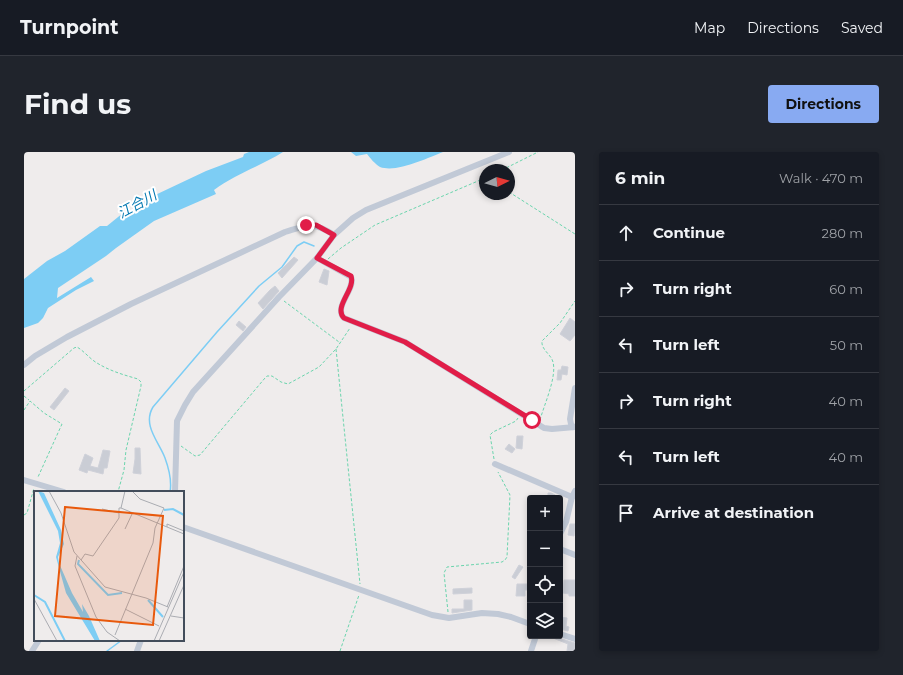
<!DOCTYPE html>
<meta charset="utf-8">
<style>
:root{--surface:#171b24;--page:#20242c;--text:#f1f3f6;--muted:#9ea1a6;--line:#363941;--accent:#88aaf2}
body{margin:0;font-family:Montserrat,"Noto Sans JP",sans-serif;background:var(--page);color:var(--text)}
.controls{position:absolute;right:12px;bottom:12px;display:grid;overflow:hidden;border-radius:4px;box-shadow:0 2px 6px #0003}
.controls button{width:36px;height:36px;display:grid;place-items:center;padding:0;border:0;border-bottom:1px solid var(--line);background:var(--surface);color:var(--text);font:20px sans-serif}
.compass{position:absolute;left:455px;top:12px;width:36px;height:36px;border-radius:50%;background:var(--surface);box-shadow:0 2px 6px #0003;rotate:85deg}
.stop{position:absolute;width:12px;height:12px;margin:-9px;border:3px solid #e11d48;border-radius:50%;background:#fff}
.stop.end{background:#e11d48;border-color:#fff;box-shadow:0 1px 4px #0008}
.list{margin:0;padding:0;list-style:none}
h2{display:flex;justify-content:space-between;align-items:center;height:52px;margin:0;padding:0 16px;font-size:17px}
h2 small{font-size:13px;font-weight:400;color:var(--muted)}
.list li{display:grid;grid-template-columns:26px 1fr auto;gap:12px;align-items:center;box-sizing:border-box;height:56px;padding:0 16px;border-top:1px solid var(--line)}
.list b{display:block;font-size:15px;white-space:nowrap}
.list em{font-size:13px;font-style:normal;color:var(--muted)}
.icon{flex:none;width:22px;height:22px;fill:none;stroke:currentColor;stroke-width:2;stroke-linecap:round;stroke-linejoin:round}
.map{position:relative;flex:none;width:551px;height:499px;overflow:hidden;border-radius:4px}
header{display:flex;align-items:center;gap:24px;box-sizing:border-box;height:56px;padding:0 20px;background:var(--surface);border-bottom:1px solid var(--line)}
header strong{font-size:19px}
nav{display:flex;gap:22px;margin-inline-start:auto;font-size:14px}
.intro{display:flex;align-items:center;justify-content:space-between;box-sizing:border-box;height:96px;padding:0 24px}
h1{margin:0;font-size:28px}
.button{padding:10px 18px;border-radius:4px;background:var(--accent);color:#111;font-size:14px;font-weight:700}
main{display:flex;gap:24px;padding:0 24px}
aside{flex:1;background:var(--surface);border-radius:4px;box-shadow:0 2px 6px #0003}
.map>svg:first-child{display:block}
.water{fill:#7dcdf4}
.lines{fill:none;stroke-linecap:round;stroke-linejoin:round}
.stream{stroke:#7dcdf4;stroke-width:1.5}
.building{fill:#cacdd5;stroke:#cfd1d9}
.path{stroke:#6ad4ac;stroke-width:1;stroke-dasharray:3 2;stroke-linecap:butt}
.minor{stroke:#c1c9d6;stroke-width:6}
.route{stroke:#e11d48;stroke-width:5}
.labels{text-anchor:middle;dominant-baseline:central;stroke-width:4;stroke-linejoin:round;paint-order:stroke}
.water-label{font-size:14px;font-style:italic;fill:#0077b1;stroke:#fff}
.inset-river{fill:none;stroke:#7dcdf4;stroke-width:2}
.inset-road{fill:none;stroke:#aaacb2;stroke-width:1}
.view{fill:#e8590c;fill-opacity:0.15;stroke:#e8590c;stroke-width:2}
.inset-edge{fill:none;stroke:#434d5b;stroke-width:2}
</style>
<header>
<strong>Turnpoint</strong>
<nav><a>Map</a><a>Directions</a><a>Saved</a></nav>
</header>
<div class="intro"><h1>Find us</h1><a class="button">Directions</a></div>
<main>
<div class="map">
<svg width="551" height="499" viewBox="0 0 551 499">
<rect width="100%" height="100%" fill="#efecec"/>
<g class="water">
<path d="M225 0H259C237 14 211 22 190 38L192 42 130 69 92 96 82 104 34 136 33 146 67 125 70 129 52 138 24 156 19 166 14 171 0 176V127L23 109 41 99 76 74H83L99 61 103 63 111 57 110 53 182 19 219 5 220 2Z"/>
<path d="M327 0H419C403 6 373 21 356 15 351 12 346 6 343 2L332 4Z"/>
</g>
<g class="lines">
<g class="stream">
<path d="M146 340C148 329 145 317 141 306 135 290 118 273 129 255L193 180 235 134 258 115 273 94 280 90 290 94"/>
<polyline points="83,499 98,488"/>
</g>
</g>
<g class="building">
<polygon points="270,105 274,108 258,126 254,121"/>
<polygon points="300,117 305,119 303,133 295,130"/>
<polygon points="251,134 255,139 239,157 234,151 246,138"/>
<polygon points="546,166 551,170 551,183 546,189 536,182"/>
<polygon points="215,169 222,175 219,179 212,173"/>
<polygon points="538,214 544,215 543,223 538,222 537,228 533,228 534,218 537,218"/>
<polygon points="41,236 45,239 30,258 26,255"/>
<polygon points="493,284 499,284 498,297 492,296"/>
<polygon points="485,292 491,297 488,301 481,297"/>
<polygon points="111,296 116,296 117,322 109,321 111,307"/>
<polygon points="79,298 86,299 83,316 80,316 79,322 64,318 63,321 55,318 61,302 69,306 66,314 74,316"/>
<polygon points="524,341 527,341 531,343 532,346 524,346"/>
<polygon points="546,372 551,372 550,384 544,383"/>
<polygon points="495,413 499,415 491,427 488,425"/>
<polygon points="540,428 551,428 551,444 545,444 545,442 539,441"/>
<polygon points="493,432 506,432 506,438 501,438 501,444 492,444"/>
<polygon points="448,436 448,441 429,442 429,437"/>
<polygon points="440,448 448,448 448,458 428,461 428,457 440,457"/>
<polygon points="536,465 543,466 542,474 545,475 544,479 536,477"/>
<polygon points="524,484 532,484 535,486 551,491 551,499 543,499 544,492"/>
</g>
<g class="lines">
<g class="path">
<polyline points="478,18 514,0"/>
<polyline points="485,40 551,82"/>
<polyline points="304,107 317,96 351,73 461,26"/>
<polyline points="260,149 315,190"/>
<polyline points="312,197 336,432"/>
<path d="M0 239 50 196 53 195C60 199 66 207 73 211 86 219 100 223 114 227L117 230V234L102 298 100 318 94 340"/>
<polyline points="0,244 5,248"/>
<polyline points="0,258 6,249 20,261 38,272 14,325"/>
<path d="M516 268C520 253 533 225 529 210 527 202 517 198 518 189L536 171 551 149"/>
<polyline points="157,294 171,304 176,303 241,226 243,224 248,224 257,230 264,232 295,215 312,197 326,176"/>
<polyline points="470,307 466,283 469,280 492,269 494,266"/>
<polyline points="0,363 3,361 10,336"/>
<polyline points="424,460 420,421 423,415 478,410 481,408 483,405 486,343 474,320"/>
<polyline points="316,499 335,443"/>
</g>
<g class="minor">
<path d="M293 106 327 125C332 137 309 155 320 166L381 190 520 276 528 277 551 275"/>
<path d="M0 213 11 204 43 185 107 152 261 80C284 73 289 69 310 83"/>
<polyline points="549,275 547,272 546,267 551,236"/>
<polyline points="471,312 548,345"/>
<polyline points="0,328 40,340"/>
<polyline points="151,340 153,269 161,253 169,240 255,145 293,106 310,83 329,66 342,58 485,0"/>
<polyline points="159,375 408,463 425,466 458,461 474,462 487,465 506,472"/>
<polyline points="536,382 542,370 548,345 551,339"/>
<polyline points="536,397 551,403"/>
<polyline points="536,482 551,487"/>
<polyline points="8,499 15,488"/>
<polyline points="113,499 117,488"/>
<polyline points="507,499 512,484"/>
</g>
</g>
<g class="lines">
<path class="route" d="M282 73H292L310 83 293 106 327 124C332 137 309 155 320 166L381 190 508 268"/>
</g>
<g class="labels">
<g class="water-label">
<text transform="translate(113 52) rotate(-29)">江合川</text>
</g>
</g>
<g transform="translate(10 339)">
<rect width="150" height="150" fill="#efecec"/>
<path d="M4 0 10 2 27 39 30 53 24 66 25 72 38 102 49 121 48 113 55 125 66 150H61L32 102 22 66 26 52 24 40Z" fill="#7dcdf4"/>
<path class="inset-river" d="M130 19 139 18 150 24M45 69 44 73 74 104 88 102M0 104 11 111 31 150M114 109 129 126"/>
<path class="inset-road" d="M15 0 27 22 40 61 71 96 112 107 134 116M91 0 87 17 150 43M68 18 85 22M133 36V33L150 40M91 38 98 23M43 65 41 75 62 126 73 141 86 150M47 69 51 63 59 65 85 27V17H87M0 108 23 150M133 116 150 75M91 118 125 135M137 125 150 127M81 144 119 52 121 37 130 17 106 8 98 0M120 150 150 81M125 150 150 94"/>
<path class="view" d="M31 16 129 25 119 134 21 125Z"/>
<rect width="150" height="150" class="inset-edge"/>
</g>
</svg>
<div class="controls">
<button>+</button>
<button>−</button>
<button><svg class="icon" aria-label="locate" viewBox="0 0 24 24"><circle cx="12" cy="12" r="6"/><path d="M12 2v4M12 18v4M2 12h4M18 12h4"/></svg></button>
<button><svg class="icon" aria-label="layers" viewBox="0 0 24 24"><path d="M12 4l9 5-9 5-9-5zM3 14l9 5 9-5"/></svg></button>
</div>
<svg class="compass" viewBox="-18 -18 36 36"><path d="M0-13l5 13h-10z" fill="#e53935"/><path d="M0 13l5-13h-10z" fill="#9ea1a6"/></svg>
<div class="stop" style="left:508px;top:268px"></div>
<div class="stop end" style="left:282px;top:73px"></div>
</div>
<aside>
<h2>6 min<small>Walk · 470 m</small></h2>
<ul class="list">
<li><svg class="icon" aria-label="ahead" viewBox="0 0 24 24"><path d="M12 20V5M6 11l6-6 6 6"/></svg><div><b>Continue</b></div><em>280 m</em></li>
<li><svg class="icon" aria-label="right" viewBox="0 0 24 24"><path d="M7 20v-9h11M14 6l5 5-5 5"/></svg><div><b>Turn right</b></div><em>60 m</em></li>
<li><svg class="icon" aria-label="left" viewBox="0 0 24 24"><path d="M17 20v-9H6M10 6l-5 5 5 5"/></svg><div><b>Turn left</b></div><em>50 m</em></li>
<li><svg class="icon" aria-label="right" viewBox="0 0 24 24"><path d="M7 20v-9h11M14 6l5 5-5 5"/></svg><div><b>Turn right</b></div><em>40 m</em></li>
<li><svg class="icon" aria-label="left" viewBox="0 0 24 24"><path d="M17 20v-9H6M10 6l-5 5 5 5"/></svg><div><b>Turn left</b></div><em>40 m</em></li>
<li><svg class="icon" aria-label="arrive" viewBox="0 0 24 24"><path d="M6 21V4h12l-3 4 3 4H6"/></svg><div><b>Arrive at destination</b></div></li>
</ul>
</aside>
</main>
